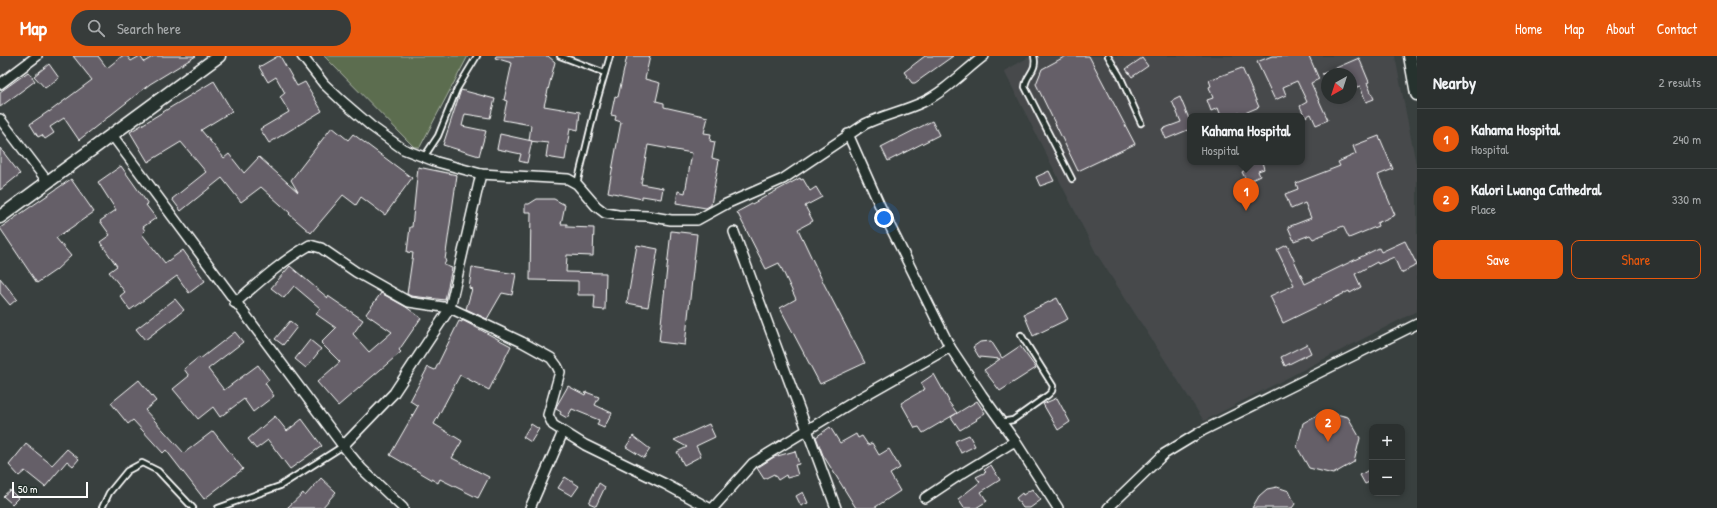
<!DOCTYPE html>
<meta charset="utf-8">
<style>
:root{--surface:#2b302f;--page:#373c3b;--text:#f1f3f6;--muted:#a6a9aa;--line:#474b4b;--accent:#ea580c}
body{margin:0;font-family:"Patrick Hand",sans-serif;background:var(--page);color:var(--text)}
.controls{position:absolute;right:12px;bottom:12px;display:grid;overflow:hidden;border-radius:8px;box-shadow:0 2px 6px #0003}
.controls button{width:36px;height:36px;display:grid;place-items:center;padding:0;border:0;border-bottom:1px solid var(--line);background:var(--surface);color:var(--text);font:20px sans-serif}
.compass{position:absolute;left:1321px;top:12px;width:36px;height:36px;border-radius:50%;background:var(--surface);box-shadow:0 2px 6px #0003;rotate:219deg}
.scale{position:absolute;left:12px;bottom:10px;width:76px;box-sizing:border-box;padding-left:4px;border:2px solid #fff;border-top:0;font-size:11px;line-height:14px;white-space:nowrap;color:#fff;-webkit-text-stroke:3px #26332d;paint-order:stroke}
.you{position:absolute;left:884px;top:162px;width:14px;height:14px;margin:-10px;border:3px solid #fff;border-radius:50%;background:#1a73e8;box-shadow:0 0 0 6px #1a73e833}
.badge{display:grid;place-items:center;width:26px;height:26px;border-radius:50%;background:var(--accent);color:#fff;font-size:13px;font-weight:700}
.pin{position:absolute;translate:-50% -33px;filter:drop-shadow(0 1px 2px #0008)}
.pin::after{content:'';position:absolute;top:21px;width:14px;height:12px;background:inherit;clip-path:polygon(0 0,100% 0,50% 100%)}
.popup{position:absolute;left:1187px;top:57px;width:118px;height:52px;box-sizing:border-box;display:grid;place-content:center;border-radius:8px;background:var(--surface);filter:drop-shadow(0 1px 3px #0005);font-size:13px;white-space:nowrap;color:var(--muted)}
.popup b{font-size:15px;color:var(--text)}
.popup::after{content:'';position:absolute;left:50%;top:100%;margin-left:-8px;border:8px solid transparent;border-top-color:var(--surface)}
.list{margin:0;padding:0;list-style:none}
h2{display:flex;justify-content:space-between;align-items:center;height:52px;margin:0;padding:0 16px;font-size:17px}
h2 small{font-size:13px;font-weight:400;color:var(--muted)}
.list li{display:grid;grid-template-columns:26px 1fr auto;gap:12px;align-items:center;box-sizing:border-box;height:60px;padding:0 16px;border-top:1px solid var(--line)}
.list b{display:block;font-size:15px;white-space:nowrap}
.list p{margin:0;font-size:13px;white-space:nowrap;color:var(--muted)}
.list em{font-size:13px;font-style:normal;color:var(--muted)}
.actions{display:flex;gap:8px;padding:12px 16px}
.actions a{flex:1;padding:9px 0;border:1px solid var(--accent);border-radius:8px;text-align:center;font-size:14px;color:var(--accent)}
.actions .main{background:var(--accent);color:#fff}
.icon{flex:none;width:22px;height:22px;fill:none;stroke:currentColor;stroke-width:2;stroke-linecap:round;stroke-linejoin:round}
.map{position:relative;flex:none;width:1417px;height:452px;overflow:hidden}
header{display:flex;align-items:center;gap:24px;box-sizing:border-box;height:56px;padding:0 20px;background:var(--accent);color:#fff}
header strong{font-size:19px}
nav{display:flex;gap:22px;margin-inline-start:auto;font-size:14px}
.search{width:280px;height:36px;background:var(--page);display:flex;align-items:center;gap:10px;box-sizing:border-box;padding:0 14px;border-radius:22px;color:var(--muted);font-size:15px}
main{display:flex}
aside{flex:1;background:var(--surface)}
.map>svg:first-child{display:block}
.built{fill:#46494b;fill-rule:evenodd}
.green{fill:#5c6d50;stroke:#aeb6a8}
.building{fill:#655f68;stroke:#fff}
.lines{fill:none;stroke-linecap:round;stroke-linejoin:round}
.lane-casing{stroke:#fff;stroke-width:8}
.street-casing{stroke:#fff;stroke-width:12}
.secondary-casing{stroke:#fff;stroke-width:15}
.lane{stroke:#26332d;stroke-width:4.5}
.street{stroke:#26332d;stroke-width:9}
.secondary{stroke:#26332d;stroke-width:12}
</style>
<header>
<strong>Map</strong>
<div class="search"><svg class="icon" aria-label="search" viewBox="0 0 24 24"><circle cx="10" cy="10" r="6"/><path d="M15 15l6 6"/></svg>Search here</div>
<nav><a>Home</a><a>Map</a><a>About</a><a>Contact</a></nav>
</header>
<main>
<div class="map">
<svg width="1417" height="452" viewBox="0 0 1417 452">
<rect width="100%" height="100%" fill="#39403f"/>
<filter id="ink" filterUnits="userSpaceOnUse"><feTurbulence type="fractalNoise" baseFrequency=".025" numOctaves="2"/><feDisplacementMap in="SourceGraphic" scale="8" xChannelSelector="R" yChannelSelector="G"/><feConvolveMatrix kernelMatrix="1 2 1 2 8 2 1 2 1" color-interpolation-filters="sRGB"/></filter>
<g filter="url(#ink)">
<path class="built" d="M1031 0H1395L1417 113V255L1204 365 1096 197 1004 15ZM1327 18H1351V42H1327ZM1190 60H1302V106H1190Z"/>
<polygon class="green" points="324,0 468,0 420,91 414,91"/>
<g class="building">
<polygon points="73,0 98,0 107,12 122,0 127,0 131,5 140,0 144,6 154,0 196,0 150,28 79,84 64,62 50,71 54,77 45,83 42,79 38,81 30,68 49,55 49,56 92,24"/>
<polygon points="278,0 280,0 297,30 305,26 322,55 269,87 260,73 289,56 280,41 285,37 276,21 268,26 259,11"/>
<polygon points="496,0 548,0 555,6 544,50 580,56 578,74 570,72 565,104 546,101 548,87 529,85 531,69 503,64 507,45 504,44 512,7 495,2"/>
<polygon points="627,0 650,0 645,23 660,27 656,45 664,47 664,51 708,61 704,77 711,78 710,85 715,86 712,102 719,104 711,149 706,152 676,147 678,135 685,137 692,97 648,89 641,128 663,132 661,143 642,140 642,143 608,136 621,66 615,64 616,60 611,59 615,40 618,41"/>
<polygon points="925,0 953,0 915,27 912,27 904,16"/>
<polygon points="1066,0 1089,0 1135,88 1078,115 1036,28 1042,13"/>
<polygon points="1272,0 1309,0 1319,23 1311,27 1328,64 1316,69 1311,58 1305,61 1300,50 1307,46 1297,25 1283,31 1286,39 1275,44 1257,6"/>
<polygon points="1142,2 1148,10 1132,21 1126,13"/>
<polygon points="1359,2 1369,26 1367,27 1374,43 1366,46 1360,30 1351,33 1351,18 1322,18"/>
<polygon points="49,8 59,22 45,32 34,20"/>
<polygon points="1242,12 1259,51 1240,59 1239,57 1232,60 1221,60 1218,52 1211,55 1207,44 1213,42 1209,31 1211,30 1209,24"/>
<polygon points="28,16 35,25 0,51 0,36"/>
<polygon points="214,25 232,55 201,74 224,102 229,98 244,117 259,101 298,136 291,124 332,71 348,84 353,78 412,122 385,159 361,141 356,149 343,139 311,177 289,158 290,157 261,131 241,146 222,122 181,155 172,143 206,116 181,86 148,106 130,76"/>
<polygon points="461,34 495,43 490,62 465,58 462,70 486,75 479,100 443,89"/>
<polygon points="1180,41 1190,65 1190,73 1166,83 1162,73 1181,66 1172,45"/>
<polygon points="932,65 939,79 888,105 881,91"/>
<polygon points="500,78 532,85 527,107 519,105 521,98 497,93"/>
<polygon points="1379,80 1393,113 1378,119 1395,159 1377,167 1378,170 1349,182 1343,170 1313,183 1310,179 1294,185 1288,171 1311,162 1305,147 1291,153 1285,138 1298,133 1296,127 1340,110 1338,106 1356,98 1353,90"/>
<polygon points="0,92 20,118 0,134"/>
<polygon points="1253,106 1262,106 1264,113 1258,115 1260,120 1247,126 1242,116 1245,114 1243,110"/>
<polygon points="121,110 148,148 146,149 156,162 143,171 145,175 142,178 165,207 183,194 205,225 189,237 177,220 130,254 120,240 125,236 109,216 117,210 100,186 110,179 100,165 116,154 98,126"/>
<polygon points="418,111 457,119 445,204 446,205 444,209 452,212 445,244 411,240 407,238 413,197 407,196 410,171 412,171"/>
<polygon points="1049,115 1054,125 1040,130 1036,121"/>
<polygon points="800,122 801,124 803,123 810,135 816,131 822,141 805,150 813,165 798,173 824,228 865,307 820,328 780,252 796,243 779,207 766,213 737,156"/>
<polygon points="71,123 94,156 56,182 71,200 56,214 37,227 0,172"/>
<polygon points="537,143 554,143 565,149 561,168 567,168 567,171 594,172 593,200 567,199 566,216 606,217 605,254 594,253 595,239 578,239 578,225 530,224 531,156 525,156 525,148 529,148"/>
<polygon points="671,175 697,178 685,289 659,286"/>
<polygon points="1405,185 1417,209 1401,217 1394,201 1378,208 1377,206 1355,218 1361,231 1350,237 1349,235 1283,267 1270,240 1294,229 1277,194 1287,189 1305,228 1379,192 1381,196"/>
<polygon points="637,189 658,193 648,251 627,247"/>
<polygon points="290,210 328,242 328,240 363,264 353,278 369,296 392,276 366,258 381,237 406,251 421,262 399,294 401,296 338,350 317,326 340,306 321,287 336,272 316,258 320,252 294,230 284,242 271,232"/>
<polygon points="472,211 516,218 512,239 502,237 487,263 466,253 472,233 469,232"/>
<polygon points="0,222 17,243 10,249 0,237"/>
<polygon points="1057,242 1068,263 1033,280 1024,258"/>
<polygon points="175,243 184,254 145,284 136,273"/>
<polygon points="462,264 511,290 489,334 460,319 434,368 462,385 452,402 489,421 478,442 440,423 438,427 390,399 418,350 410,345 428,311 435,314 459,265 462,266"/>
<polygon points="290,265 297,271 283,289 275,283"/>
<polygon points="235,276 243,286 208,313 224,334 258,309 269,324 265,327 274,340 253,356 244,343 220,361 213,351 198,363 173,333 189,320 184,313 199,301 200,303"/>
<polygon points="310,284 321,293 306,312 295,303"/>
<polygon points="991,285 1002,302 1020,290 1036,312 1000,335 984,314 1000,303 979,301 973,291 980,286"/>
<polygon points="1307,288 1311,297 1285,310 1281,301"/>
<polygon points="934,318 949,345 948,345 957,357 923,377 919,371 915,372 901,347 925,333 921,327"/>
<polygon points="139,324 156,345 145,354 184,397 213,375 243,413 204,443 166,394 163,397 133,364 128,368 111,347"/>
<polygon points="568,330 585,339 586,336 599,341 595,349 612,357 604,372 597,369 599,364 572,353 567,362 560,358 561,356 556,353 556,351"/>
<polygon points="1057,342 1070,366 1058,374 1043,348"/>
<polygon points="977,345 985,357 976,363 977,364 960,374 951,361"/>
<polygon points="1324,355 1348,361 1360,382 1354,406 1333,418 1309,412 1297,391 1303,367"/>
<polygon points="275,360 287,375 302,363 322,390 290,413 268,384 256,393 248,383"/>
<polygon points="531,368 539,373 531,386 523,381"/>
<polygon points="709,368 715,381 696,390 701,400 684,409 677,396 687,391 674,384"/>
<polygon points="830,371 840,387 856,378 858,382 862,380 868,389 872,387 879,399 889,393 900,412 890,418 900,435 874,452 856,452 823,399 816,381"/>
<polygon points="969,379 975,390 961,397 955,385"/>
<polygon points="633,380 650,393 644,402 626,391"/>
<polygon points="26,388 52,409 67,393 79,403 73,410 67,405 45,431 25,415 19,420 9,409"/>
<polygon points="795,395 799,408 795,409 798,419 787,422 786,419 778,424 774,418 764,423 757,412 774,401"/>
<polygon points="991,409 1000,424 981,436 987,445 976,452 964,452 958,443 980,426 976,421 986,416 984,414"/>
<polygon points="1372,412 1372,425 1365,428 1360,419"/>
<polygon points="565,421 579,430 572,440 558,432"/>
<polygon points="321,422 336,436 322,452 287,452 303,437 305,440"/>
<polygon points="599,427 605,431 596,450 589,447"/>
<polygon points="1277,431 1289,435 1295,448 1292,452 1252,452 1259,440 1267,433"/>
<polygon points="1032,433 1041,444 1030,452 1023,452 1016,442 1022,437 1023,439"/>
<polygon points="10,434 18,442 12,448 3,440"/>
<polygon points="803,436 808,447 801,450 796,440"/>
</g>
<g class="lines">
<g class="lane-casing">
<g id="lane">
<polyline points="560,0 605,17"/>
<path d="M1034 0C1038 15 1026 18 1025 31L1072 123"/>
<polyline points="1108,0 1120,20 1141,67"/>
<polyline points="424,101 438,80 457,33 477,0"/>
<polyline points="577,128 597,45 610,0"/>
<polyline points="1001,366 1013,364 1048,339 1052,335 1053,330 1021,279"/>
<polyline points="102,452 109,437 127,415 142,407 158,415 193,452"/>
<polyline points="218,452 280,430 343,390"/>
</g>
</g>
<g class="street-casing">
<g id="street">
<path d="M302 0 324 28 342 45 371 70 403 93 437 106 481 118 568 123 577 128 596 150 605 157 618 159 648 160 671 164H697L726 148 783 123 865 68C884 59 904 55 923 46 946 35 964 15 984 0"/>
<polyline points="0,28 37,0"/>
<polyline points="0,63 47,125"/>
<polyline points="112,79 343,390 362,413 403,452"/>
<polyline points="734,176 836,452"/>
<path d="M235 247C259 226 282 205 310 189L321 192 356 216 409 246 450 252 522 286 551 302 557 310 560 316 548 359 553 369 585 389 665 428 709 452"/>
<polyline points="950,291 982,339 1015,385 1058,452"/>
<polyline points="343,390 394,337 450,252 481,118"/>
<polyline points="925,442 958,420 1015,385"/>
<polyline points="530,452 563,376"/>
<polyline points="713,452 753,407 853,346 950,291 880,150 848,78"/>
<polyline points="1108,452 1164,398 1202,375 1417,268"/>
</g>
</g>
<g class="secondary-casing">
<g id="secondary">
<polyline points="1410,0 1417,38"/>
<polyline points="0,161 219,0"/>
</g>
</g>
<use href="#lane" class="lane"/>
<use href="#street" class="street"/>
<use href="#secondary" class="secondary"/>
</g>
</g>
</svg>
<div class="controls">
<button>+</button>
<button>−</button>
</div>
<svg class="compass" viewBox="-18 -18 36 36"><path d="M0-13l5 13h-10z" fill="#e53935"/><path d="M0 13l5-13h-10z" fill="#a6a9aa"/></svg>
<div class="scale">50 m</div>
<div class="you"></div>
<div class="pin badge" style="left:1246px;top:155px">1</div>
<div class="popup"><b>Kahama Hospital</b>Hospital</div>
<div class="pin badge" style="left:1328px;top:386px">2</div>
</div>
<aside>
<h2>Nearby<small>2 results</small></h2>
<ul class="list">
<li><span class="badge">1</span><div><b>Kahama Hospital</b><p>Hospital</p></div><em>240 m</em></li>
<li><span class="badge">2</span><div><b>Kalori Lwanga Cathedral</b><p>Place</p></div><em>330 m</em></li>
</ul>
<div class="actions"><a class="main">Save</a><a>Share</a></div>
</aside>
</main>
